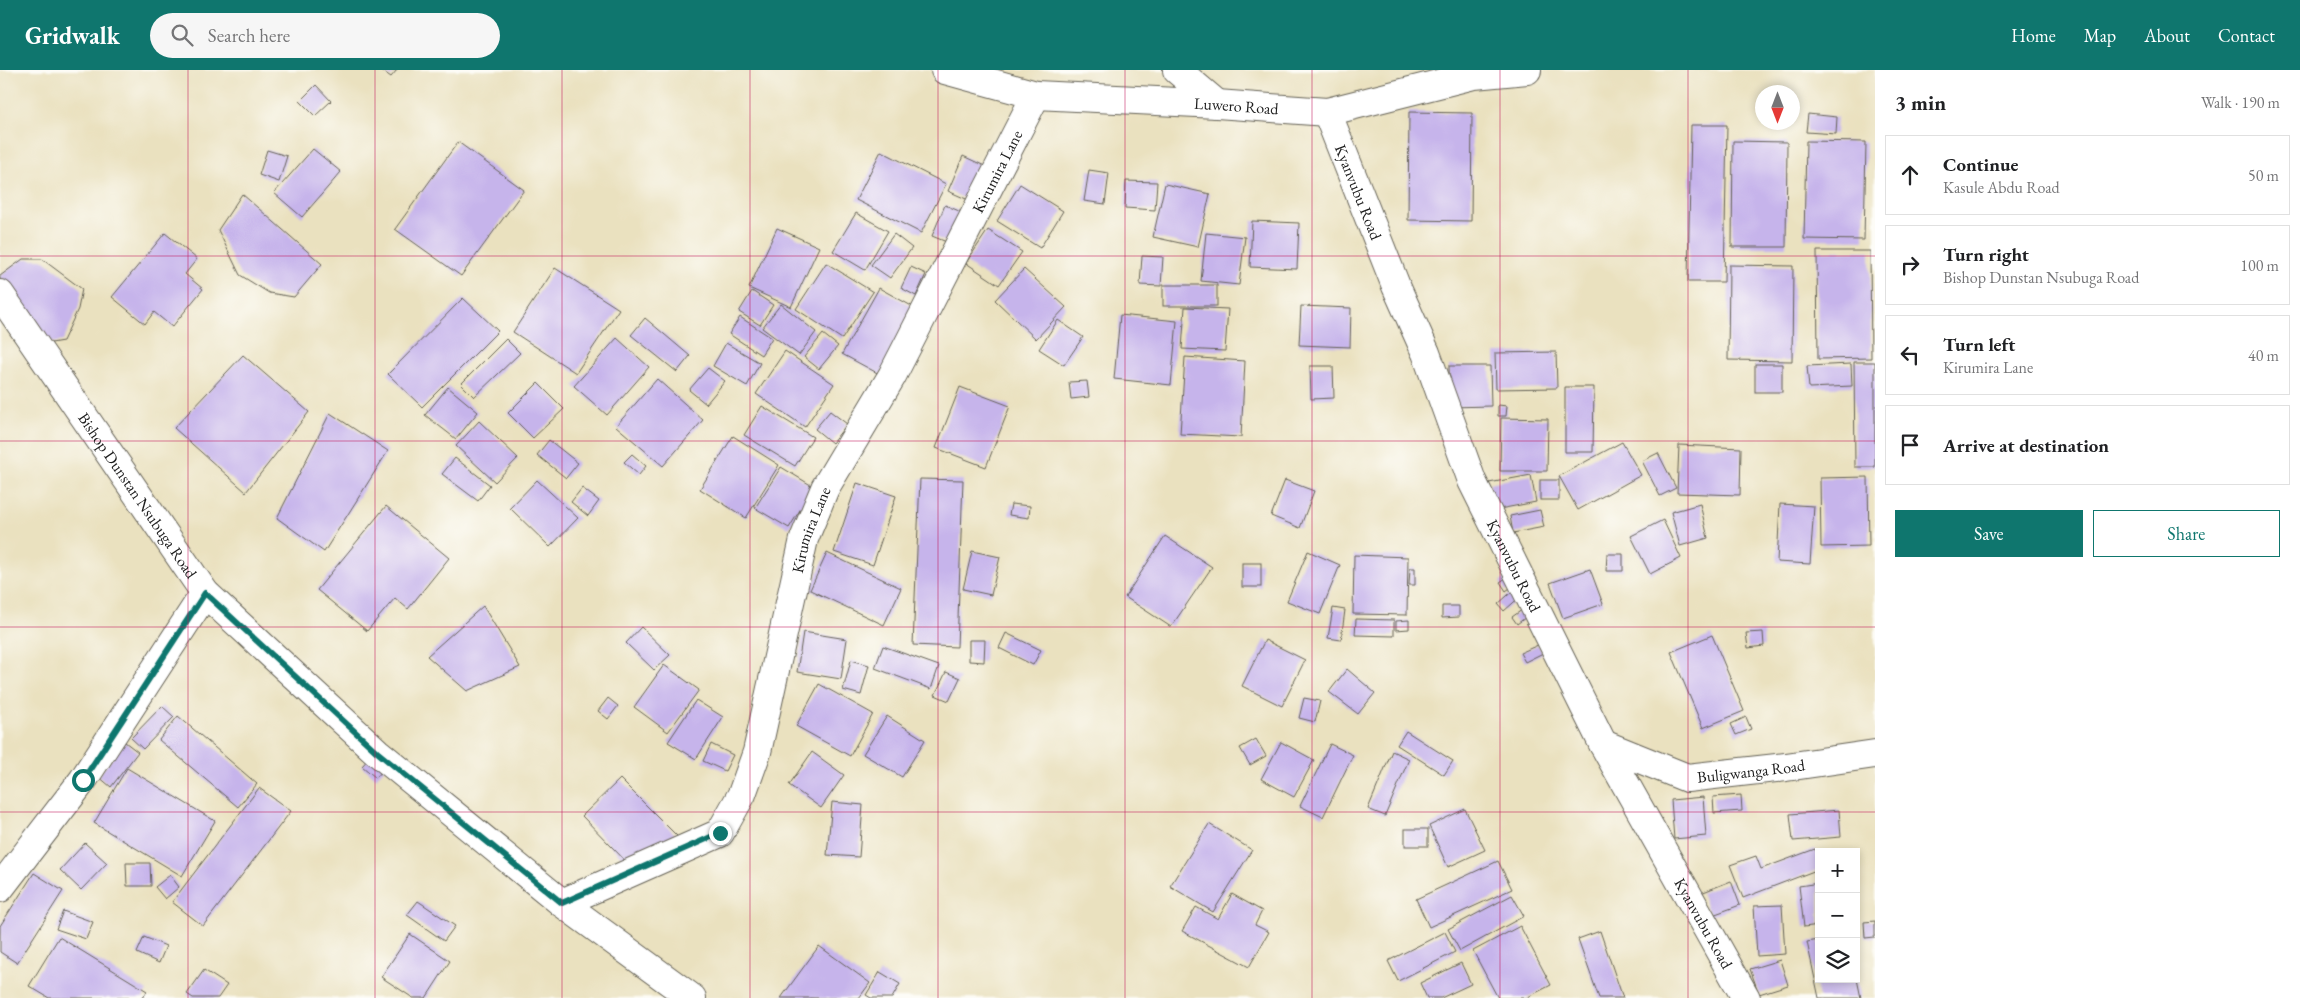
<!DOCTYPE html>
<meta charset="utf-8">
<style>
:root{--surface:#fff;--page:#f6f6f6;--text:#202124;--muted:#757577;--line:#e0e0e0;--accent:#0f766e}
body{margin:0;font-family:"EB Garamond",serif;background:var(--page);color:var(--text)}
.controls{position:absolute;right:15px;bottom:15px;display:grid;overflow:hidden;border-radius:0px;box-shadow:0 2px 8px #0003}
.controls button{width:45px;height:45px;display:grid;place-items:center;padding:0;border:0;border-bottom:1px solid var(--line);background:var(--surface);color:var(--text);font:25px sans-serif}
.compass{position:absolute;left:1755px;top:15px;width:45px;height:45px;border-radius:50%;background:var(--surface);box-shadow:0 2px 8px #0003;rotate:180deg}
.stop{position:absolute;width:15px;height:15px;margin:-11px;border:4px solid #0f766e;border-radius:50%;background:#fff}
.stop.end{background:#0f766e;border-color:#fff;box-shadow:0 1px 5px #0008}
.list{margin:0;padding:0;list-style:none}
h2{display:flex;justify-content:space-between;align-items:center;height:65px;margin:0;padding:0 20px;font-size:21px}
h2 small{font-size:16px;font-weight:400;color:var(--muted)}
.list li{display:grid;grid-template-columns:32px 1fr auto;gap:15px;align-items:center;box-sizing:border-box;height:80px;margin:0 10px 10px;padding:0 10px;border:1px solid var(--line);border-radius:0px}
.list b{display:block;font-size:19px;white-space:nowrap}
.list p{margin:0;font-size:16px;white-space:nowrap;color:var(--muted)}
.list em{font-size:16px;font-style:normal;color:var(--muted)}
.actions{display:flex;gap:10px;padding:15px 20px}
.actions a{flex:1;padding:11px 0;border:1px solid var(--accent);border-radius:0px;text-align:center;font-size:18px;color:var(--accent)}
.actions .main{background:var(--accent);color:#fff}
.icon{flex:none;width:28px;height:28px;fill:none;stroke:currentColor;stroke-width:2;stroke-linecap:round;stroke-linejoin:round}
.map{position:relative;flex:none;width:1875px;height:928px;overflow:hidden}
header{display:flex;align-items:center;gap:30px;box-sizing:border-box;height:70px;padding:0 25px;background:var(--accent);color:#fff}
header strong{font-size:24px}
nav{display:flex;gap:28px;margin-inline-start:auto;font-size:18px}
.search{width:350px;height:45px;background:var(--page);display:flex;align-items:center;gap:12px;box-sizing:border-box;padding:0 18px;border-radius:28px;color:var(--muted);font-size:19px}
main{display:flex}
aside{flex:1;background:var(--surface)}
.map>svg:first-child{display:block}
.building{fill:#c6b4eb}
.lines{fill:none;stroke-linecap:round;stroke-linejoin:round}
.minor-casing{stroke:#646155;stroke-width:30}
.minor{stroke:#fff;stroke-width:28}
.route{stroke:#0f766e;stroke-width:6}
.grid{fill:none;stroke:#c2185b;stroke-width:1;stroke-opacity:0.55}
.labels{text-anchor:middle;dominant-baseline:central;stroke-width:4;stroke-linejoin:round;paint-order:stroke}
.street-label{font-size:16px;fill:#1c1c1c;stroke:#fdfcf7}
</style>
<header>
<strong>Gridwalk</strong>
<div class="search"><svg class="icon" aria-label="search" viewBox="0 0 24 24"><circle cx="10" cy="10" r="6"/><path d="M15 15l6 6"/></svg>Search here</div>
<nav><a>Home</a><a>Map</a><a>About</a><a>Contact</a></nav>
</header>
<main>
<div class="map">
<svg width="1875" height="928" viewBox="0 0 1875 928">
<rect width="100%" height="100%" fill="#fdfcf7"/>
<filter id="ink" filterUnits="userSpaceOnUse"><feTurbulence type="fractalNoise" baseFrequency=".02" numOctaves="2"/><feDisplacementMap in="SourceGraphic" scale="10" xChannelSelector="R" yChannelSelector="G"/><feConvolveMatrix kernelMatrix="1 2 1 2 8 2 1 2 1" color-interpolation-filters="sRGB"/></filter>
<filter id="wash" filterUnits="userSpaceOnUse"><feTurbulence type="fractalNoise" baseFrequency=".0096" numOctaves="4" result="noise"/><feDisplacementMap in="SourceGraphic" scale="20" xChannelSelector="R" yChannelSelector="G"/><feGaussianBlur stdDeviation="1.12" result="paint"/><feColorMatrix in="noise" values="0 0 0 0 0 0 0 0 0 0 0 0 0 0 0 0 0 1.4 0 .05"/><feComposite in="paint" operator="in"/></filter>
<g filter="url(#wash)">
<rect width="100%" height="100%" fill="#eae1bf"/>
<g id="blocks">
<g class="building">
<polygon points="381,0 397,0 391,7"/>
<polygon points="316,15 331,31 315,46 300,31"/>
<polygon points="1409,42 1472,43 1471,151 1408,150"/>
<polygon points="1808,44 1837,47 1836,64 1806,62"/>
<polygon points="1691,55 1727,55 1724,212 1688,212"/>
<polygon points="1733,71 1787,72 1786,177 1732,177"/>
<polygon points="1806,71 1866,72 1864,170 1804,169"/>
<polygon points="458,72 524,120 461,206 395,159"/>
<polygon points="313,79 341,102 302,147 274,123"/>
<polygon points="267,80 287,86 279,112 259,105"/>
<polygon points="881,81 946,114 921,163 856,130"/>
<polygon points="963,86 989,98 973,132 948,121"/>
<polygon points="1089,100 1109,103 1105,134 1084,131"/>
<polygon points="1126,111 1157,112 1155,140 1125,138"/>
<polygon points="1020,114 1063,141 1040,178 997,151"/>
<polygon points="1165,114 1210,124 1198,177 1153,167"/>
<polygon points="242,124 322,194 294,227 269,223 240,205 218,160"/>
<polygon points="945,135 966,144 954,175 932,166"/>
<polygon points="856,143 888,161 865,200 833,181"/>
<polygon points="1252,151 1299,153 1297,199 1250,197"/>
<polygon points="777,158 819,177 791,237 749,218"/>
<polygon points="988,160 1022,182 999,215 966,193"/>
<polygon points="165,163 197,189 185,204 203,219 172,257 154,242 145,254 112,227"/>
<polygon points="1206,163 1245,167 1239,215 1201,211"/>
<polygon points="894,164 912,178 890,208 871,195"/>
<polygon points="1817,181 1870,181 1871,288 1818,289"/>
<polygon points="1142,186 1163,187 1161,216 1140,215"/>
<polygon points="23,189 42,189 82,219 78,239 63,271 28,277 0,238 0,206"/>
<polygon points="826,193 873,222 842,269 796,239"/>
<polygon points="1729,195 1793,196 1792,291 1728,290"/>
<polygon points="911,197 926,204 916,226 901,218"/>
<polygon points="555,198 619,239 576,303 513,262"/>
<polygon points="1024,199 1066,237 1036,269 995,230"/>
<rect x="1163" y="215" width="54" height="21"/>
<polygon points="879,218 917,239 881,305 842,284"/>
<polygon points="752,221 773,235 760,255 739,242"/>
<polygon points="463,228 498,261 422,337 388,304"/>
<polygon points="781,234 816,262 799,285 762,258"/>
<polygon points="1301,236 1351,238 1350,277 1299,275"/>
<polygon points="1185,237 1228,239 1225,281 1182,279"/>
<polygon points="1120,245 1177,251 1171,315 1114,309"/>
<polygon points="740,247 772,268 761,285 729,264"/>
<polygon points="645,248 690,286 677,302 631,265"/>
<polygon points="1058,250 1083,267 1064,295 1039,279"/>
<polygon points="823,264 838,276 819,299 804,287"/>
<polygon points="617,268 649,297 607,345 574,316"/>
<polygon points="506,269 520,283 474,327 461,314"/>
<polygon points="726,273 760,293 747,316 713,296"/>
<polygon points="785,281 834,314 805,357 756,324"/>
<polygon points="1556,282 1557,318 1496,319 1495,283"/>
<polygon points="243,285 309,342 246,422 174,358"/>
<polygon points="1185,287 1245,291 1241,367 1180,364"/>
<polygon points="1854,292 1875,292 1875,397 1855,397"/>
<rect x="1755" y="294" width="27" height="28"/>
<polygon points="1851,294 1852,316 1809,318 1807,296"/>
<polygon points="1310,296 1333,296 1334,328 1311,329"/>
<polygon points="1449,296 1490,296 1491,336 1450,337"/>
<polygon points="708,298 725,311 706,334 689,320"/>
<polygon points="657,309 703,350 663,396 616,356"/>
<polygon points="1087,311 1089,327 1071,329 1069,312"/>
<polygon points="538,313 564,339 533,368 508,343"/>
<polygon points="448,317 478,342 456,369 425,345"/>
<polygon points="960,317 1010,336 986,397 936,378"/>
<polygon points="1565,317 1594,317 1593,382 1565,382"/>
<polygon points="1498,335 1507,336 1506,346 1498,346"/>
<polygon points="762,336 813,367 795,396 744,365"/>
<polygon points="830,341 847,354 832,373 815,359"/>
<polygon points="330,343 388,381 324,482 277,448"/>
<polygon points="1501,348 1548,349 1547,401 1500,401"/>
<polygon points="479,351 518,388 495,412 456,376"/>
<polygon points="733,366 779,395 746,448 700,419"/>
<polygon points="549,370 578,393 566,408 537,385"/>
<polygon points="1622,372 1641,405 1578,440 1559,406"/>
<polygon points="1679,375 1741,378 1740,425 1677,423"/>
<polygon points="1658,383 1676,418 1660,426 1642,391"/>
<polygon points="632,384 646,396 639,405 624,392"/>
<polygon points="455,388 490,415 478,431 442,404"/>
<polygon points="781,397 814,417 789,458 755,438"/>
<polygon points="1531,405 1536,432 1494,440 1489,413"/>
<polygon points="1868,407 1869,476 1821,477 1820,408"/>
<polygon points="920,409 963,410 957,577 913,575"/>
<polygon points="537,410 578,448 550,477 510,438"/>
<polygon points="1285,410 1314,421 1300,458 1271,446"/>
<rect x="1540" y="410" width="19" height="20"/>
<polygon points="857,413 896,426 873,495 834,482"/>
<polygon points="582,418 599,431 588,446 571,432"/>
<polygon points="1011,434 1030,436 1029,448 1009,445"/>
<polygon points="1700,434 1708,468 1680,476 1671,442"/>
<polygon points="1780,434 1814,436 1810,494 1777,492"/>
<polygon points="386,436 449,488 408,539 395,528 367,561 317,520"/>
<polygon points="1540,440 1544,457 1513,463 1510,446"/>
<polygon points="1663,450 1681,488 1650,504 1631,466"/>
<polygon points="1165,466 1212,497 1171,557 1125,527"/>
<polygon points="972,481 1000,487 991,525 963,519"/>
<polygon points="1308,481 1340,495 1320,544 1287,531"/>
<polygon points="827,483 901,518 884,555 810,520"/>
<polygon points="1607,484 1623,484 1623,501 1606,501"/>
<polygon points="1354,485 1408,487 1407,545 1353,544"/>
<rect x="1242" y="493" width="19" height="24"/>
<polygon points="1410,498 1415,498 1415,515 1409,515"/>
<polygon points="1590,499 1603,534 1563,548 1550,513"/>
<polygon points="1512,504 1518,512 1506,521 1500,512"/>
<polygon points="1516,518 1522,525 1504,541 1498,534"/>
<polygon points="483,536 520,597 467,621 427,586"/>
<polygon points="1442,536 1459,536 1459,547 1442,548"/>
<polygon points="1526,537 1530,544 1517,554 1512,547"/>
<polygon points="1333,538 1345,540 1341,570 1328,568"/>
<polygon points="1356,549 1394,550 1394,566 1355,565"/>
<polygon points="1409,550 1409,559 1396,560 1396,551"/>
<polygon points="641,557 670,585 654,600 626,573"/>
<polygon points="803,562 847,569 841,609 797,602"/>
<polygon points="1763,562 1764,576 1748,578 1746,563"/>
<polygon points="1006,563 1041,580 1033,595 999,578"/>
<polygon points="1712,565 1744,641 1703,658 1671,582"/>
<polygon points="969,570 985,570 984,592 969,591"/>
<polygon points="1265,570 1305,590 1282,636 1242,616"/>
<polygon points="1538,575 1543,583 1525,592 1520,583"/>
<polygon points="883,576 939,596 931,619 875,598"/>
<polygon points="851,590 869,595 861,625 843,620"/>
<polygon points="664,595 699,620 668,662 634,637"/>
<polygon points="1347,599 1375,623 1358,644 1329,622"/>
<polygon points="946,602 960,608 949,631 935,625"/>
<polygon points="819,614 873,644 850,686 796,656"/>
<polygon points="608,628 618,636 608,649 598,641"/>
<polygon points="1304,628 1320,631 1315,652 1299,648"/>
<polygon points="696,630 723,647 696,689 668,672"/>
<polygon points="162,636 174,647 143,679 131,668"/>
<polygon points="178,646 257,714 238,737 159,670"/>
<polygon points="887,646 925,670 902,707 863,684"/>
<polygon points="1746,647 1751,659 1736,665 1731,654"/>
<polygon points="1406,661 1453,691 1444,705 1397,675"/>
<polygon points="1256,669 1266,686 1250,695 1240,678"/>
<polygon points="125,672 138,682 111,717 98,706"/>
<polygon points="1281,672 1314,690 1294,727 1261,709"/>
<polygon points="711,674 733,685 725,701 703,691"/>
<polygon points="1330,674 1353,685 1323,747 1300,736"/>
<polygon points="381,675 394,687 376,708 362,696"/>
<polygon points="1392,681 1409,689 1385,746 1368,739"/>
<polygon points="812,682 844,705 821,738 789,715"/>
<polygon points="127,698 215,751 182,806 94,753"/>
<polygon points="620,709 679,768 640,806 582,746"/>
<polygon points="259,718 291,741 203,856 172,832"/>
<polygon points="1741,725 1742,741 1714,743 1713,727"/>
<polygon points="1703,727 1706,766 1674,769 1671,730"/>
<polygon points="832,732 863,735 859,787 827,785"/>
<polygon points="1465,739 1485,780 1448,797 1429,756"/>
<polygon points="1839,740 1841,767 1793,771 1790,744"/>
<polygon points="1209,754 1252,780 1213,842 1170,816"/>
<rect x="1405" y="759" width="23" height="17"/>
<polygon points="85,773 107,793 81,820 60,800"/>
<polygon points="1815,779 1819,788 1819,799 1743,828 1730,795 1756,786 1761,799"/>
<polygon points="1498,791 1512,819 1429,857 1416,829"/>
<polygon points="126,793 150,793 151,816 127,816"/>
<polygon points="34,803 63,821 17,893 0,882 0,856"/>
<polygon points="170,805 179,817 165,829 155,817"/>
<polygon points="1731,811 1740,835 1710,846 1701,823"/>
<polygon points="1819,813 1819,855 1804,857 1799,816"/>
<polygon points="1232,824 1262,841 1255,855 1269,862 1249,897 1182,861 1196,837 1218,849"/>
<polygon points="1512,825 1524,846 1460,881 1448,859"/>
<polygon points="418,831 455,856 444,871 407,845"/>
<polygon points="1782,835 1785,884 1757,886 1754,836"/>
<polygon points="63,841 93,852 86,869 56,859"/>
<polygon points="1875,851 1875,867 1865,868 1864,852"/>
<polygon points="1520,856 1551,915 1526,928 1498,928 1473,881"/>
<polygon points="1600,861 1623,928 1599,928 1578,869"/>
<polygon points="1445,862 1455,882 1398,911 1388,891"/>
<polygon points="410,864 450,891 426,928 413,928 381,907"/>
<polygon points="59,867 147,921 143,928 49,928 29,916"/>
<polygon points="144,867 166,876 159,893 137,883"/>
<polygon points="1819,870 1819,909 1857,909 1861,928 1819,928 1807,872"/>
<polygon points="819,876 870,913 859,928 781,928"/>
<polygon points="1780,890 1788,915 1759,924 1750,899"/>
<polygon points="1461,893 1471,914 1441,928 1427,928 1420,913"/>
<polygon points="204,900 227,915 218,928 193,928 187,924"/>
<polygon points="880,902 900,914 892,928 871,928 866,925"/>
</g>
</g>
</g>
<g filter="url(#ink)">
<use href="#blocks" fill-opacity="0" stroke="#646155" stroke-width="1"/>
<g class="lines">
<g class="minor-casing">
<g id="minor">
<path id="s1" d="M945 0 1036 25 1217 34 1327 42 1474 5 1527 0"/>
<polyline points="1177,0 1217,34"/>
<path id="s2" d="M1327 42 1396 216 1426 283 1472 411 1603 674 1746 928"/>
<path id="s3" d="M0 224 205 523 377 682 562 833 692 928"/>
<path id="s4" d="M1603 674 1687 708 1786 697 1875 684"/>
<polyline points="0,818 83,710 205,523"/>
<path id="s5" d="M562 833 720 763 742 724 757 682 804 469 825 418 892 306 1036 25"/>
</g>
</g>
<use href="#minor" class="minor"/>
</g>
</g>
<g class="lines" filter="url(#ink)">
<polyline class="route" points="83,710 205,523 377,682 562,833 720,763"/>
</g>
<path class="grid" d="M188 0V928M375 0V928M562 0V928M750 0V928M938 0V928M1125 0V928M1312 0V928M1500 0V928M1688 0V928M0 186H1875M0 371H1875M0 557H1875M0 742H1875"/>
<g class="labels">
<g class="street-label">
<text stroke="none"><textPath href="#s1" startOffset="295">Luwero Road</textPath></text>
<text stroke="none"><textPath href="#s5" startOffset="896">Kirumira Lane</textPath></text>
<text stroke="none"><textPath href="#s2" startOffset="86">Kyanvubu Road</textPath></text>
<text stroke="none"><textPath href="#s3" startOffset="244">Bishop Dunstan Nsubuga Road</textPath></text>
<text stroke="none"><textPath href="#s5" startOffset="491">Kirumira Lane</textPath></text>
<text stroke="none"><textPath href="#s2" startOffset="491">Kyanvubu Road</textPath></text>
<text stroke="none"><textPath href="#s4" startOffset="155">Buligwanga Road</textPath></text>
<text stroke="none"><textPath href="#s2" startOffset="896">Kyanvubu Road</textPath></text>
</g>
</g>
</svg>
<div class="controls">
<button>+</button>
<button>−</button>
<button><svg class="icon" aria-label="layers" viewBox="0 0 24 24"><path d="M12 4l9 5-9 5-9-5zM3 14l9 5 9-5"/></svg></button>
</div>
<svg class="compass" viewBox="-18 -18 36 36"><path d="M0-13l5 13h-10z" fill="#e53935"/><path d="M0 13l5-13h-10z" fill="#757577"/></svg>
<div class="stop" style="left:83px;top:710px"></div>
<div class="stop end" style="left:720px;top:763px"></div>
</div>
<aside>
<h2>3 min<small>Walk · 190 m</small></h2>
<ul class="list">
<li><svg class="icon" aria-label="ahead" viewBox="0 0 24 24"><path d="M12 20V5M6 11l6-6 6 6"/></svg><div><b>Continue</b><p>Kasule Abdu Road</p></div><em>50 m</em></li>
<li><svg class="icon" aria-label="right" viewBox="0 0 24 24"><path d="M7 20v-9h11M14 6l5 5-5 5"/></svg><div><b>Turn right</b><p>Bishop Dunstan Nsubuga Road</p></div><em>100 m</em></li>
<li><svg class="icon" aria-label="left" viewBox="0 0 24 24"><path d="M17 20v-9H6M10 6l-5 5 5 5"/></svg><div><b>Turn left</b><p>Kirumira Lane</p></div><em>40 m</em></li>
<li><svg class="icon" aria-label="arrive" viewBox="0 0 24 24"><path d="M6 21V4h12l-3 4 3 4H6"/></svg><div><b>Arrive at destination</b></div></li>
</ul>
<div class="actions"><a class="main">Save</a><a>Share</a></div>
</aside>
</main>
